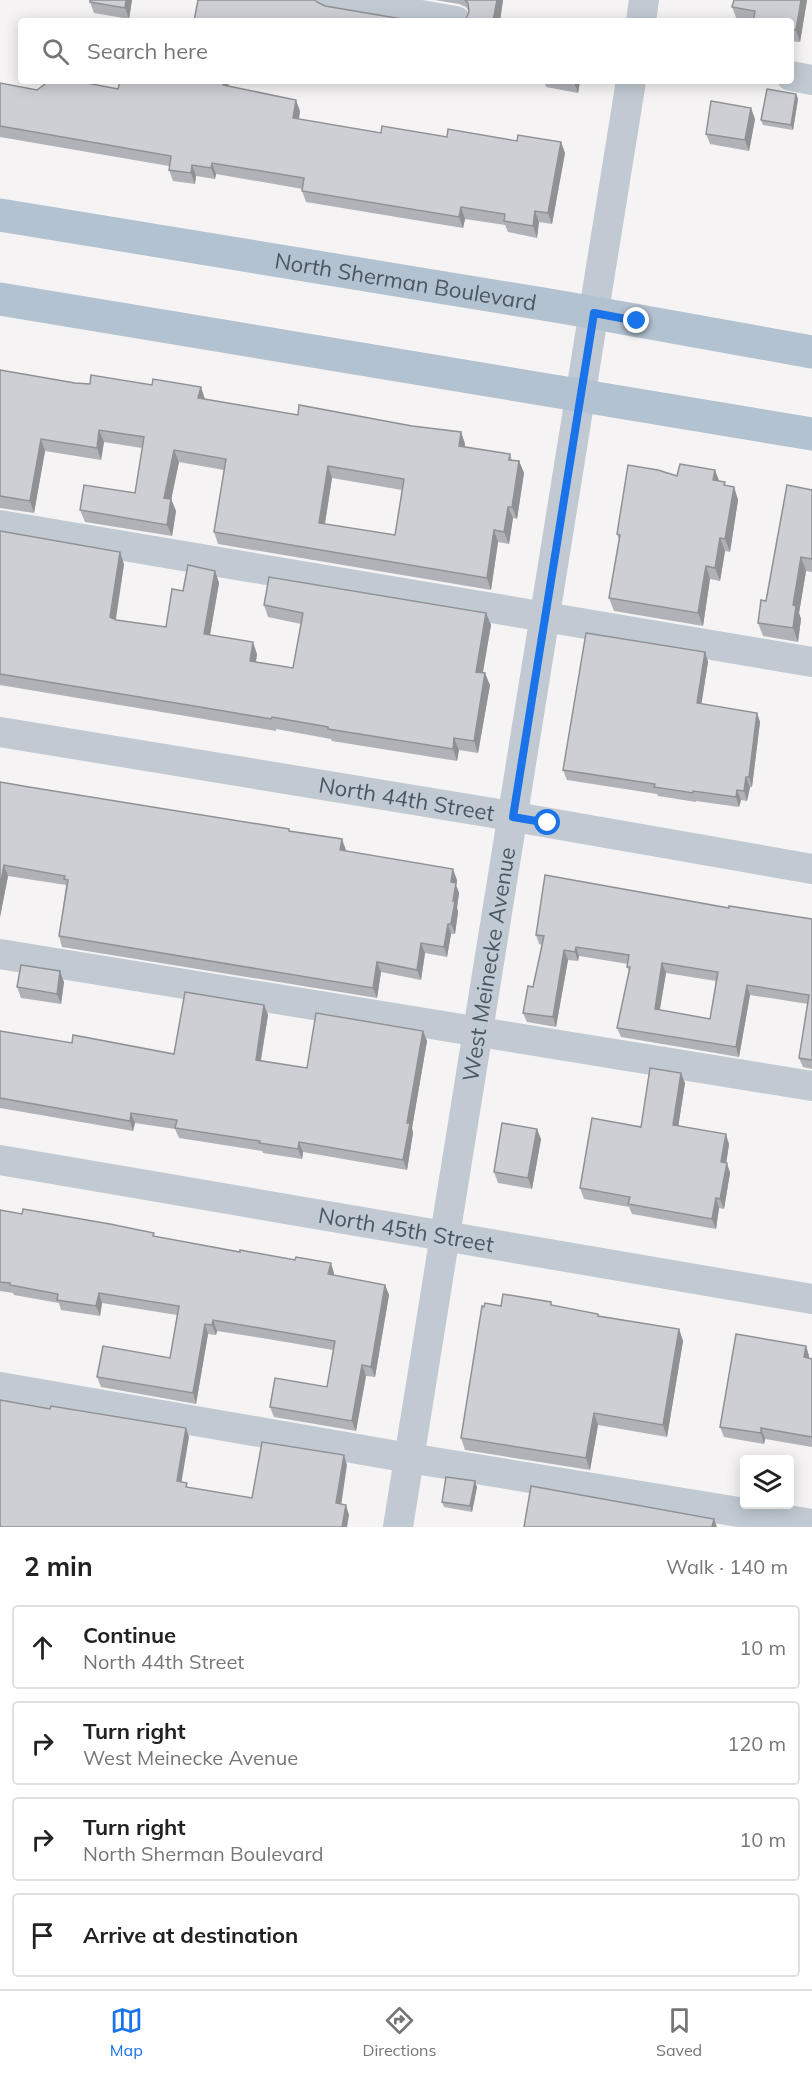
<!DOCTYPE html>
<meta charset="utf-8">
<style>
:root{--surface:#fff;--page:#f2f2f2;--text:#222;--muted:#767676;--line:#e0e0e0;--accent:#1a73e8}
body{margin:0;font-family:Mulish,sans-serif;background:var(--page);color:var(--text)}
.controls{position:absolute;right:18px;bottom:18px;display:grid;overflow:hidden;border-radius:6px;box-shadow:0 3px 15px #0003}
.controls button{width:54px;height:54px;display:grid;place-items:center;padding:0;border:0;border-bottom:2px solid var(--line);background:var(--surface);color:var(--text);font:30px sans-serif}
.stop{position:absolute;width:18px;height:18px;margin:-14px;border:4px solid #1a73e8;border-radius:50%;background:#fff}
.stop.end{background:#1a73e8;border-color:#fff;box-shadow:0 2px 6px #0008}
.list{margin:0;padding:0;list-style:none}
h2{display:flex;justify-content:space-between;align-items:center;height:78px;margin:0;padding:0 24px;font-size:26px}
h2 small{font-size:20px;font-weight:400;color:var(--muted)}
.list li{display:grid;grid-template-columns:39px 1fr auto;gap:18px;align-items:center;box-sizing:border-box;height:84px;margin:0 12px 12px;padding:0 12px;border:2px solid var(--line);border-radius:6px}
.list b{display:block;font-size:22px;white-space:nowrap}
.list p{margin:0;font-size:20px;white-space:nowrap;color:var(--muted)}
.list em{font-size:20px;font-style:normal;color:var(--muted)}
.icon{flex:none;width:33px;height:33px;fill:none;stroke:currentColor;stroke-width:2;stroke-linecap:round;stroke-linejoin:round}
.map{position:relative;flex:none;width:812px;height:1527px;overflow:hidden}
.search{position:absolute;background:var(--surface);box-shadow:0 3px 15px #0003;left:18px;right:18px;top:18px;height:66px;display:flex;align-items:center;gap:15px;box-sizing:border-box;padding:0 21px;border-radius:6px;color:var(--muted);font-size:22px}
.sheet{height:462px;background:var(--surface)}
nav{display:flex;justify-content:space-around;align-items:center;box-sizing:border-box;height:84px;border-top:2px solid var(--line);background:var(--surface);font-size:16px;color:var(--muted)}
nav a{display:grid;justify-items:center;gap:3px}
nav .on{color:var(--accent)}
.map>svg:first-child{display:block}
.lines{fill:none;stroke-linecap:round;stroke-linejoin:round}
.minor{stroke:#c1cad2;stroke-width:30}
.major{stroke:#b3c2d1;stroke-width:33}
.wall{fill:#b0b2b7;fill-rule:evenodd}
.shaded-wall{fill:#909195}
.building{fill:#cdcfd5;stroke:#909195;stroke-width:1.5;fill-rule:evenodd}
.route{stroke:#1a73e8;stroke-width:8}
.labels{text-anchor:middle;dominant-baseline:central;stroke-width:4.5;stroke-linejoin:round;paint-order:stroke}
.street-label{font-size:22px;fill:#4a5661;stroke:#fff}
</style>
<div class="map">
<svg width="812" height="1527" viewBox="0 0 812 1527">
<rect width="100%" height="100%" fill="#f5f3f3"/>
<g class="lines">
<g class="minor">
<polyline points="332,0 456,21"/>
<polyline points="641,21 644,0"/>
<polyline points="791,76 812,80"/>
<polyline points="0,525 812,662"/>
<path id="s1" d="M0 732 487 812 812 869"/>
<polyline points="0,954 812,1086"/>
<path id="s2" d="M0 1160 812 1299"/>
<polyline points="0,1387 409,1458 812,1524"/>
<path id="s3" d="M398 1527 631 81"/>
</g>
<g class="major">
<path id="s4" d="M0 215 567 308 812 352"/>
<polyline points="0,299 812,434"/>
</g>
</g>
<g class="wall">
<polygon points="90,0 132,0 129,19 94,13 90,2"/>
<polygon points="435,0 503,0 500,21 465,21 469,12 466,7 459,4"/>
<polygon points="734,0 807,0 800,42 791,41 791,21 744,21 737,20 732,7"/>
<polygon points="544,81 580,81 578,93 546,87"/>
<polygon points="77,82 118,89 192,82 228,86 300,111 299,119 381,133 517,141 561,142 565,153 552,224 539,222 537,238 508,232 505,225 465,219 463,228 306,202 302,191 303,189 216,174 215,179 196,176 195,184 173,181 169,170 169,166 0,137 0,83 37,90"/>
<polygon points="796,94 798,99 793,130 763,125 761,120"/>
<polygon points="755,119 749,151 710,144 706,134"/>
<path d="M0 370 75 383 205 399 298 415 412 426 461 432 465 444V447L510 454 512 460 519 461 524 473 517 519 513 518 509 544 498 542 491 590 218 544 214 532 224 470 179 462 171 499 176 511 172 536 85 522 80 510 135 493 142 448 104 442 101 460 45 451 34 513 0 508ZM332 478 402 490 395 535 325 524Z"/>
<polygon points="677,476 719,481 726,486 734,487 738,500 730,552 725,551 720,581 710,579 703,626 614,611 609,598 619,540 617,534"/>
<polygon points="812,490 812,572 806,571 799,613 801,619 798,642 763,636 758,623"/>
<polygon points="0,531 124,564 116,620 166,627 183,591 215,571 219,583 210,635 257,654 256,662 293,668 301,624 268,617 264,605 486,613 491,625 482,673 490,685 478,753 459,750 457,761 332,741 331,739 276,729 276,731 0,685"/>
<polygon points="705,652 708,662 701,704 757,713 760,722 752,787 750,787 747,801 741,800 739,807 696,801 696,802 658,796 657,794 567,780 563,770"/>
<polygon points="0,782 29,787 289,829 290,831 346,850 345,851 457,880 456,885 459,893 457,908 458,912 455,934 451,934 447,957 425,953 421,980 381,972 377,998 62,947 59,936 66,885 8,876 0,917"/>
<path d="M729 908 812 919V1069L803 1067 799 1058 808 1004 750 995 739 1057 621 1037 617 1028 629 971 627 967 628 964 579 956 578 961 568 960 556 1027 527 1022 523 1013 533 987 542 945 539 944 536 935ZM666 973 716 981 710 1019 660 1010Z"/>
<polygon points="64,982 61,1004 21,998 17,987"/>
<polygon points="264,1005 268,1015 261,1061 307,1068 423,1031 427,1041 412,1128 413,1133 407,1170 303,1152 302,1159 263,1153 262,1151 179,1138 175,1129 135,1123 133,1131 0,1108 0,1031 72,1043 174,1054"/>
<polygon points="685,1083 678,1126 729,1144 726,1163 730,1173 724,1209 719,1208 716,1229 632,1214 629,1207 584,1199 580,1188"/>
<polygon points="541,1139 532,1189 498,1183 494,1172"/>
<polygon points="0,1210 155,1237 334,1273 334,1275 385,1285 389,1295 375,1377 366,1376 356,1431 274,1417 270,1407 327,1387 333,1350 268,1339 217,1331 216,1335 208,1334 196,1404 101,1387 97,1377 170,1358 177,1315 102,1303 100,1316 61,1310 59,1303 14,1295 13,1293 0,1291"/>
<polygon points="501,1306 552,1306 599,1316 679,1329 683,1341 667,1437 598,1425 590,1470 465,1450 461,1438"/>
<polygon points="806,1346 809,1356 809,1358 812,1359 812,1447 765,1439 764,1444 724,1437 720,1427"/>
<polygon points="477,1487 472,1512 444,1507 442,1502"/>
</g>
<g class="shaded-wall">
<polygon points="126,0 132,0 129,19 125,8"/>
<polygon points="497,0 503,0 500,21 493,21"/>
<polygon points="801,0 807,0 800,42 796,30"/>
<polygon points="224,81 229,81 227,97 223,85"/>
<polygon points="574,81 580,81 578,93 574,82"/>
<polygon points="796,94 798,99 793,130 791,125"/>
<polygon points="296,100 300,111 297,129 293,118"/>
<polygon points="751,108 755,119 749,151 745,140"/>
<polygon points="561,142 565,153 552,224 548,213"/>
<polygon points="212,163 216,174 215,179 211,168"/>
<polygon points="192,165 196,176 195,184 191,173"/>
<polygon points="461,207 465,219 463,228 459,217"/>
<polygon points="535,211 539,222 537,238 533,226"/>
<polygon points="201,387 205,399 198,398"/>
<polygon points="99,430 104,442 101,460 97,448"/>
<polygon points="461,432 465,444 463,458 459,446"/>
<polygon points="41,439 45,451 34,513 30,501"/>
<polygon points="174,450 179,462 169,510 164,498"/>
<polygon points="519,461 524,473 517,519 512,507"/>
<polygon points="328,466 332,478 323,535 319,523"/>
<polygon points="715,470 720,483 713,480"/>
<polygon points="734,487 738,500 730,552 725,539"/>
<polygon points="171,499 176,511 172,536 167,525"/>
<polygon points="508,507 513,518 509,544 504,532"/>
<polygon points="494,530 498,542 491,590 487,578"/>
<polygon points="720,538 725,551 720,581 715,568"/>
<polygon points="120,552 124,564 114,629 110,617"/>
<polygon points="801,557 806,571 799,613 801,619 798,642 793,628 793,605"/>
<polygon points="706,566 710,579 703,626 698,613"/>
<polygon points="215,571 219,583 208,646 204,634"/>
<polygon points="486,613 491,625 481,684 476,672"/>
<polygon points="253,642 257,654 254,673 250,661"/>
<polygon points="705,652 708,662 700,713 697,703"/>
<polygon points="485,673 490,685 478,753 474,741"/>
<polygon points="757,713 760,722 752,787 749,777"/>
<polygon points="454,738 459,750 457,761 453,749"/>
<polygon points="746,777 750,787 747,801 744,791"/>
<polygon points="737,790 741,800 739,807 736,797"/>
<polygon points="342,839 346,850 344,861 340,850"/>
<polygon points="4,865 8,876 0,917 0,887"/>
<polygon points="453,869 457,880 456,885 459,893 457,908 458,912 455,934 451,924 453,901 451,882"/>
<polygon points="448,924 451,934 447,957 444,947"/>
<polygon points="421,943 425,953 421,980 417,970"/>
<polygon points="576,947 579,956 578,961 575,952"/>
<polygon points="564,950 568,960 556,1027 553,1017"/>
<polygon points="377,962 381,972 377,998 373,988"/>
<polygon points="662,963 666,973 658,1019 655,1009"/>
<polygon points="60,971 64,982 61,1004 57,994"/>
<polygon points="747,985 750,995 739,1057 736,1047"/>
<polygon points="264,1005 268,1015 259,1070 256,1060"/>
<polygon points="423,1031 427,1041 412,1128 413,1133 407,1170 403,1160 407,1123"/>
<polygon points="681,1073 685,1083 677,1135 673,1125"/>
<polygon points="131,1113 135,1123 133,1131 130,1121"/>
<polygon points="537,1129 541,1139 532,1189 528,1178"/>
<polygon points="726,1134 729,1144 725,1172 721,1162"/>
<polygon points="299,1142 303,1152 302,1159 298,1149"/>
<polygon points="727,1163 730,1173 724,1209 720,1199"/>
<polygon points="716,1198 719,1208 716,1229 712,1219"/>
<polygon points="331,1263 334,1273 332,1285 328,1274"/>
<polygon points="385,1285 389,1295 375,1377 371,1367"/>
<polygon points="99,1293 102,1303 100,1316 96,1306"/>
<polygon points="213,1320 217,1331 216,1335 212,1325"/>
<polygon points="205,1324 208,1334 196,1404 193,1393"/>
<polygon points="679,1329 683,1341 667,1437 663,1425"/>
<polygon points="806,1346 809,1356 808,1368 804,1357"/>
<polygon points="362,1365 366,1376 356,1431 352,1421"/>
<polygon points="594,1413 598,1425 590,1470 586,1458"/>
<polygon points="186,1428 189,1437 180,1491 177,1481"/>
<polygon points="761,1428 765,1439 764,1444 761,1433"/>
<polygon points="344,1455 347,1465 340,1513 336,1503"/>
<polygon points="475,1481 477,1487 472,1512 470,1506"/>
<polygon points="346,1505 349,1515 347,1527 342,1527"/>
<polygon points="714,1519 717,1527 712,1527"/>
</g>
<g class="building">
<polygon points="90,0 126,0 125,8 90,2"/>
<polygon points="198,0 315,0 317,2 325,6 414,21 194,21"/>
<polygon points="465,0 497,0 493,21 465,21 469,12 468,3"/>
<polygon points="734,0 801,0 796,30 791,29 791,21 753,21 755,11 732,7"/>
<polygon points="49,81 76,81 118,89 120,81 190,81 192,82 192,81 224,81 223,85 296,100 293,118 381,133 382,126 447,137 448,129 517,141 518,135 561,142 548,213 535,211 533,226 504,221 505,214 461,207 459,217 302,191 304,178 212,163 211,168 192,165 191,173 169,170 171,156 0,126 0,83 37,90"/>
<polygon points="767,89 796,94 791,125 761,120"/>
<polygon points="711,101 751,108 745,140 706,134"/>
<path d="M0 370 75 383 90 384 91 375 152 385 153 379 201 387 198 398 216 401 298 415 299 405 412 426 461 432 459 446 510 454 509 460 519 461 512 507H508L504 532 494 530 487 578 214 532 226 459 174 450 164 498 171 499 167 525 80 510 84 485 135 493 144 437 99 430 97 448 41 439 30 501 0 496ZM328 466 404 479 395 535 319 523Z"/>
<polygon points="680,464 715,470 713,480 725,482 724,485 734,487 725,539 720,538 715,568 706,566 698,613 609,598 620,535 617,534 628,465 658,470 677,476"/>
<polygon points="787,485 812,490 812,559 801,557 793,605 796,606 793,628 758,623 761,600 766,601"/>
<polygon points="0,531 120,552 110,617 116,620 166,627 172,589 183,591 188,565 215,571 204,634 253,642 250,661 293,668 303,613 264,605 269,577 486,613 476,672 485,673 474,741 454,738 453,749 328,729 328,727 272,717 271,719 206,708 0,674"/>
<polygon points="586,633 705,652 697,703 757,713 749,777 746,777 744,791 737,790 736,797 693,791 693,793 654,787 655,784 563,770"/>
<polygon points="0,782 29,787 289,829 289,831 342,839 340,850 453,869 451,882 456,883 453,901 455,901 451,924 448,924 444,947 421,943 417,970 377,962 373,988 59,936 68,880 64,879 65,876 4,865 0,887"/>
<path d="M545 875 729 908V906L812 919V1060L799 1058 809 995 747 985 736 1047 617 1028 630 967H627L629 955 576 947 575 952 564 950 553 1017 523 1013 528 986 533 987 544 936 536 935ZM662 963 718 972 710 1019 655 1009Z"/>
<polygon points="21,965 60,971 57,994 17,987"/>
<polygon points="185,992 264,1005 256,1060 307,1068 316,1013 423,1031 407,1123 410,1123 403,1160 299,1142 298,1149 259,1143 260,1141 175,1128 177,1120 131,1113 130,1121 0,1098 0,1031 72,1043 73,1035 174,1054"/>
<polygon points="650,1068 681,1073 673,1125 726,1134 721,1162 727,1163 720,1199 716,1198 712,1219 628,1204 630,1197 580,1188 592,1118 641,1127"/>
<polygon points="502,1123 537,1129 528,1178 494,1172"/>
<polygon points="23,1209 110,1224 154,1233 153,1236 240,1252 240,1250 295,1260 296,1257 331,1263 328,1274 385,1285 371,1367 362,1365 352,1421 270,1407 275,1378 327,1387 335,1341 265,1329 213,1320 212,1325 205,1324 193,1393 97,1377 103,1346 170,1358 179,1306 99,1293 96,1306 57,1300 58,1294 10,1285 10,1283 0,1282 0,1210 22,1214"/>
<polygon points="503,1294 551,1302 551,1305 598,1314 598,1316 679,1329 663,1425 594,1413 586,1458 461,1438 482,1306 484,1307 485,1303 501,1306"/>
<polygon points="736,1334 806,1346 804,1357 812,1359 812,1437 761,1428 761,1433 720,1427"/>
<polygon points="0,1400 50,1409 51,1406 186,1428 177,1481 187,1483 186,1487 252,1498 262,1442 344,1455 336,1503 346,1505 342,1527 0,1527"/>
<polygon points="446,1477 475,1481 470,1506 442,1502"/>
<polygon points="531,1486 714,1519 712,1527 524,1527"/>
</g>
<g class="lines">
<polyline class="route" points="548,823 513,817 594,313 637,321"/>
</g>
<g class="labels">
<g class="street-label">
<text stroke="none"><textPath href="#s4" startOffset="411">North Sherman Boulevard</textPath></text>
<text stroke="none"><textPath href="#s1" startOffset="412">North 44th Street</textPath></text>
<text stroke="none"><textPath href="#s3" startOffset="570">West Meinecke Avenue</textPath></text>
<text stroke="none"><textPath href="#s2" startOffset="412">North 45th Street</textPath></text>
</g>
</g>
</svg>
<div class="controls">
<button><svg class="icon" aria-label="layers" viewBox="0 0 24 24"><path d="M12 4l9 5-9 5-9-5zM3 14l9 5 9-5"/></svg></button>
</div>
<div class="stop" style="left:548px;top:823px"></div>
<div class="stop end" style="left:637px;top:321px"></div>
<div class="search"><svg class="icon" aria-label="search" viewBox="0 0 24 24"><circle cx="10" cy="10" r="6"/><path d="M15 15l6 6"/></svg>Search here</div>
</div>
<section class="sheet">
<h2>2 min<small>Walk · 140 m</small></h2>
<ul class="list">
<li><svg class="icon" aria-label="ahead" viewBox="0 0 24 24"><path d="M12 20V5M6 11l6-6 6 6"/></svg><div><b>Continue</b><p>North 44th Street</p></div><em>10 m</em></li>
<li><svg class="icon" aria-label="right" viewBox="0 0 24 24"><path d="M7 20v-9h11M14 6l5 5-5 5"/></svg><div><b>Turn right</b><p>West Meinecke Avenue</p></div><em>120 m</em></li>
<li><svg class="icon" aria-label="right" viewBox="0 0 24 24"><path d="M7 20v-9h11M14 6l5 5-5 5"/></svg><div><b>Turn right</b><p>North Sherman Boulevard</p></div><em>10 m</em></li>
<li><svg class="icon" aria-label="arrive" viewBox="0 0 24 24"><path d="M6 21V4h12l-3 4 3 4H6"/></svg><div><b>Arrive at destination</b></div></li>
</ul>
</section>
<nav>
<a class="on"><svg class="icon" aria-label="map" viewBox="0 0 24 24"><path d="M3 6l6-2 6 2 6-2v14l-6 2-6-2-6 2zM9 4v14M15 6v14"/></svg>Map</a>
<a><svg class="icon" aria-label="directions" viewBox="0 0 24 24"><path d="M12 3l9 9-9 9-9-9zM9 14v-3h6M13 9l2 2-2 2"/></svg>Directions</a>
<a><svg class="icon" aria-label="saved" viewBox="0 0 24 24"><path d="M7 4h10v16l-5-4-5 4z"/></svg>Saved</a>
</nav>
